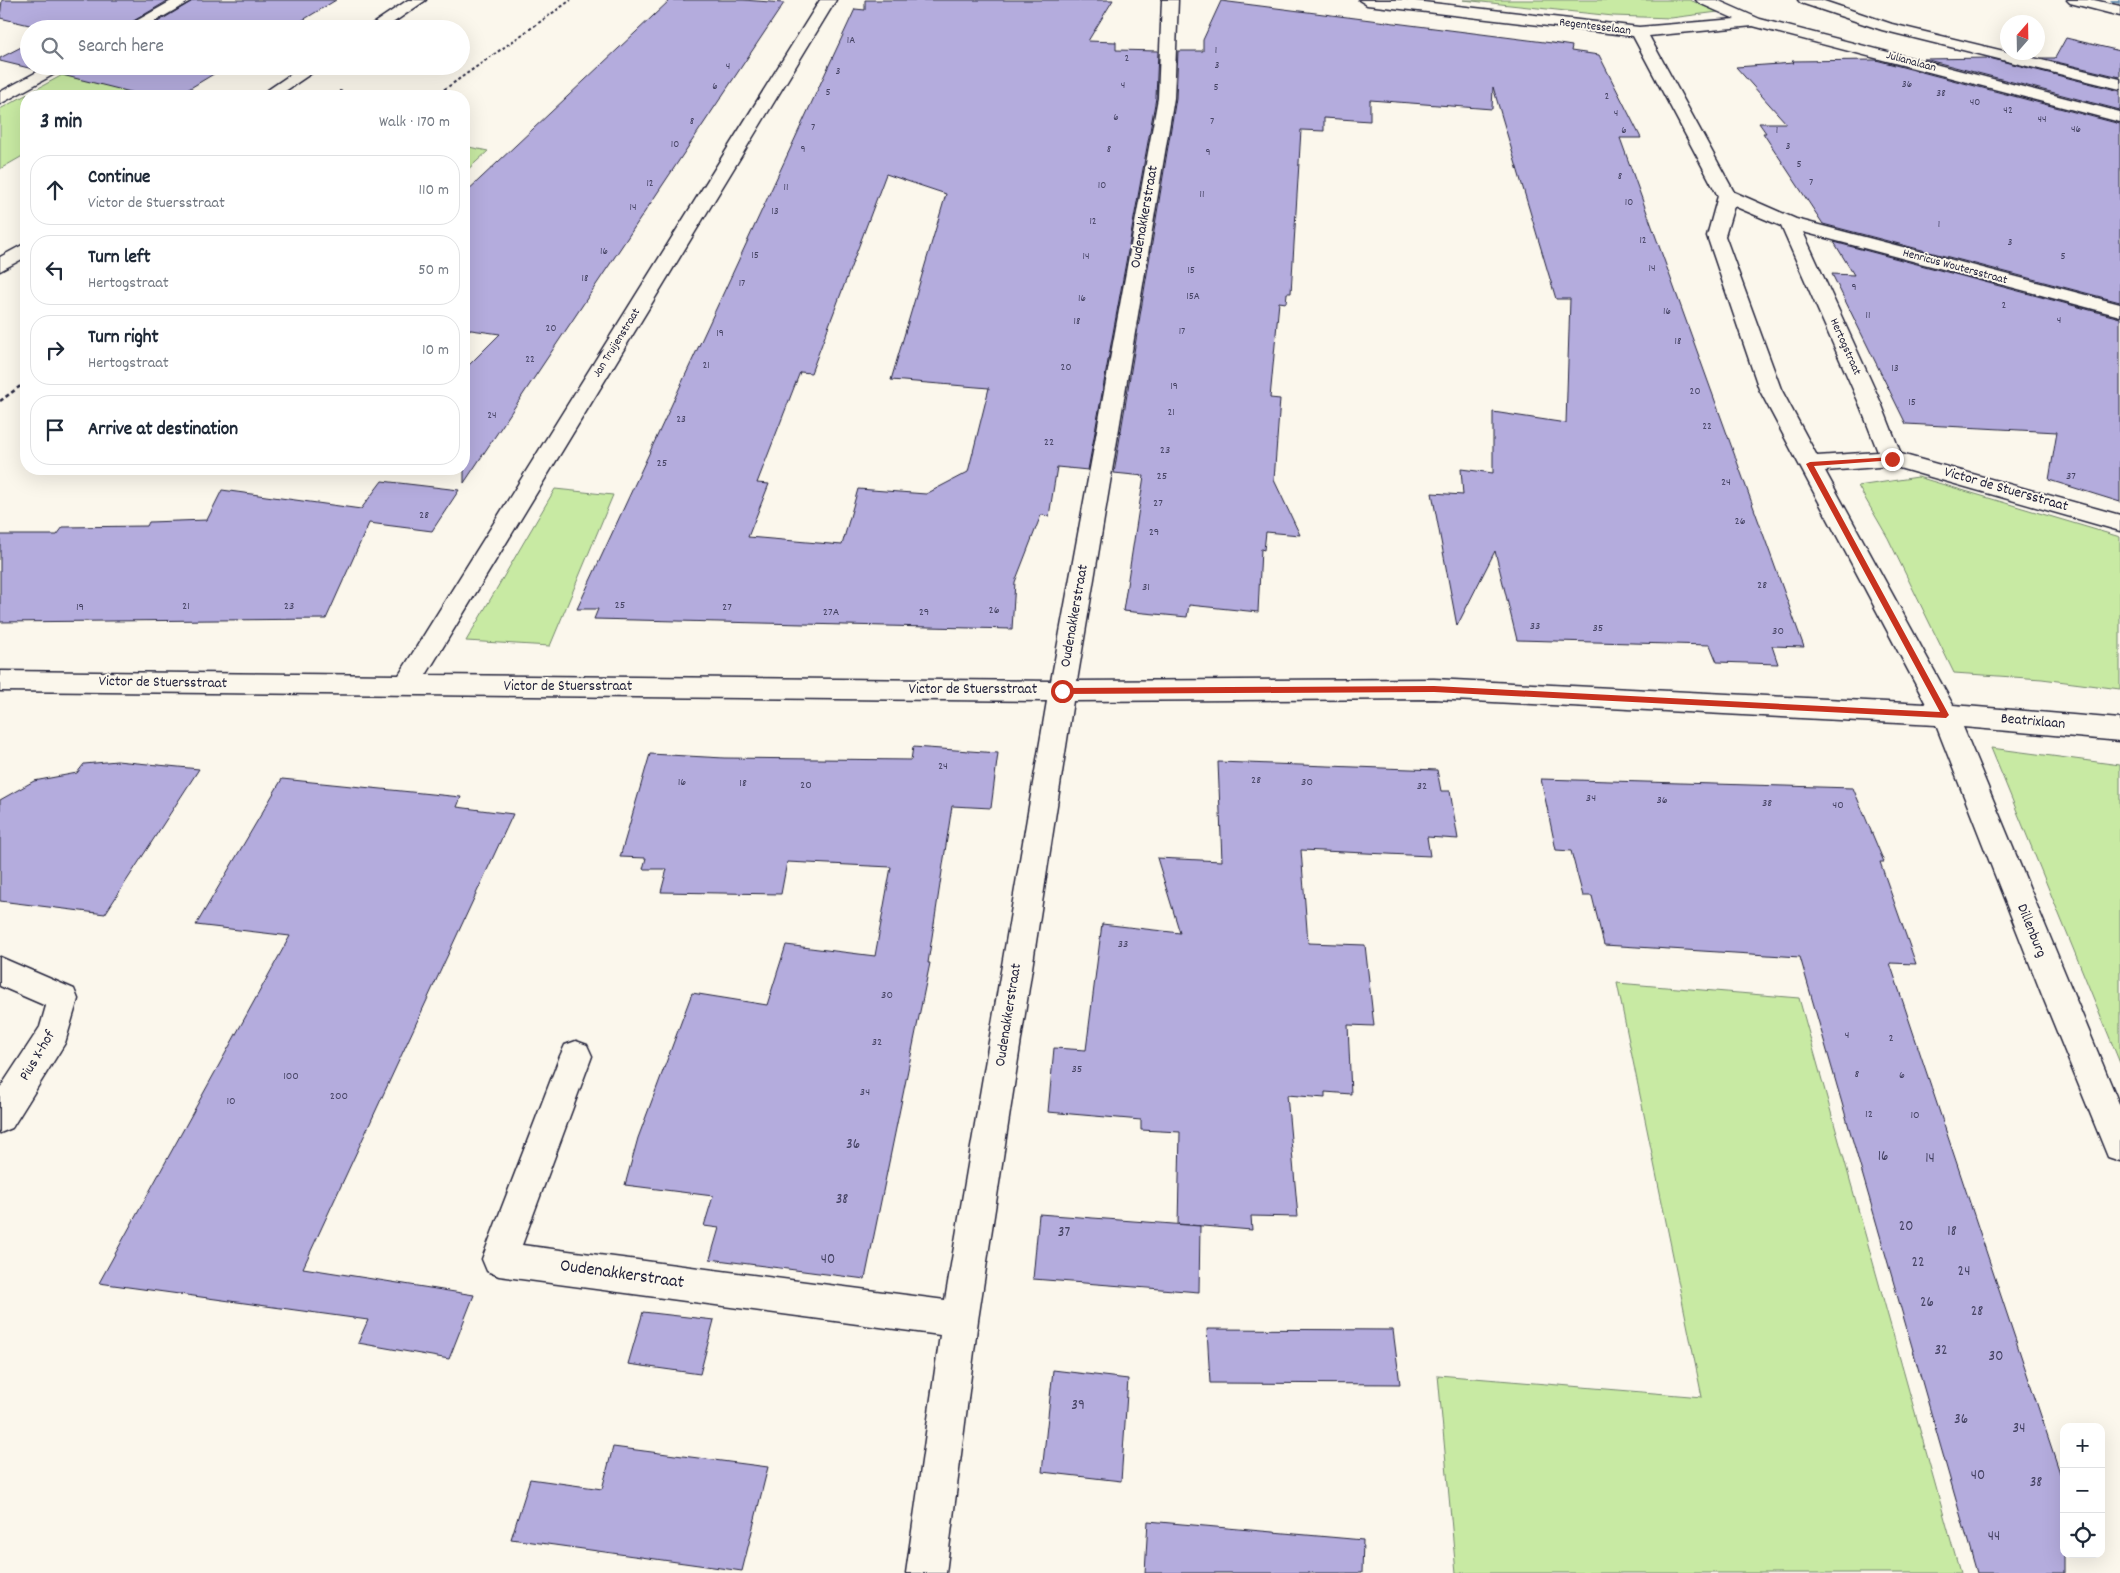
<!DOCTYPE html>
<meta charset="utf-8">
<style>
:root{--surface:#fff;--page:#f2f2f3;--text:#1f2937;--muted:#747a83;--line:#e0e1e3}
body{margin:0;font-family:Dekko,sans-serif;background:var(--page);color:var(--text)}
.controls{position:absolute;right:15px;bottom:15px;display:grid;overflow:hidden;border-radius:10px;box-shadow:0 5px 20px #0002}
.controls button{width:45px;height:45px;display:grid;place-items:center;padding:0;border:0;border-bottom:1px solid var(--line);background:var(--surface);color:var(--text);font:25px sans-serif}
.compass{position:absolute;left:2000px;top:15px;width:45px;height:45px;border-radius:50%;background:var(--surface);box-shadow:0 5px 20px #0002;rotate:20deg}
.stop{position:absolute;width:15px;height:15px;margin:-11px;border:4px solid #c8321e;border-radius:50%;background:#fff}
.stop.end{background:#c8321e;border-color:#fff;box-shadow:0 1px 5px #0008}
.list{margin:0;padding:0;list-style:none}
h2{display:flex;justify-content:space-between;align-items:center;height:65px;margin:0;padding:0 20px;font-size:21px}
h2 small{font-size:16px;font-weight:400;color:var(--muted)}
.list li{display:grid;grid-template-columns:32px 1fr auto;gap:15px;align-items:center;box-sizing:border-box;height:70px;margin:0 10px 10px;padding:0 10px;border:1px solid var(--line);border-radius:20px}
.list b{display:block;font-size:19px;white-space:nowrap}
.list p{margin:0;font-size:16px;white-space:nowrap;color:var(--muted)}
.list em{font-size:16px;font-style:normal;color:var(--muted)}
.icon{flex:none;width:28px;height:28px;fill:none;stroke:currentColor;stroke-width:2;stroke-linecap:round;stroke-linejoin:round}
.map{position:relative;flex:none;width:2120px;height:1573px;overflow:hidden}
.search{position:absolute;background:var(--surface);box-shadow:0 5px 20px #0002;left:20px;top:20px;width:450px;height:55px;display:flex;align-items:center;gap:12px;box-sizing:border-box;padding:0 18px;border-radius:28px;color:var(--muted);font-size:19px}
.panel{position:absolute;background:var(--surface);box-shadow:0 5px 20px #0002;left:20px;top:90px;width:450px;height:385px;border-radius:20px}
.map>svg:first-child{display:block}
.green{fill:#c8eaa3;stroke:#75866f}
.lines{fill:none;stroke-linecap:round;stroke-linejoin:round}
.stream{fill:#6b8faf;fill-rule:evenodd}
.building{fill:#b4acdd;stroke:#22223b;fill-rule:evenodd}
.minor-casing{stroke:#22223b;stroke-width:3}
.path-far1{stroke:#22223b;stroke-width:2;stroke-dasharray:3 2.5;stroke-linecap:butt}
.path{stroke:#22223b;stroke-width:2.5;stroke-dasharray:4 3;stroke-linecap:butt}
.minor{fill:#fbf7ec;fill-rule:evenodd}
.route{fill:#c8321e}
.labels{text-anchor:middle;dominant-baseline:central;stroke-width:4;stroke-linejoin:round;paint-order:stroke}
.far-number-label{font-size:11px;fill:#464464}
.far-street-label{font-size:12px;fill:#22223b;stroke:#fbf7ec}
.number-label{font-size:12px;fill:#464464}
.street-label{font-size:15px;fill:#22223b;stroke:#fbf7ec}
.near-number-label{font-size:15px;fill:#464464}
.near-street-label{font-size:18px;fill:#22223b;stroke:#fbf7ec}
</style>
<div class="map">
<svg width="2120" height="1573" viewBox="0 0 2120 1573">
<rect width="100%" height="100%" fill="#fbf7ec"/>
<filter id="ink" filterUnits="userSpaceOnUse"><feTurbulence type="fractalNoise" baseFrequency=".02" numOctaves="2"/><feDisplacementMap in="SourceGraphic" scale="10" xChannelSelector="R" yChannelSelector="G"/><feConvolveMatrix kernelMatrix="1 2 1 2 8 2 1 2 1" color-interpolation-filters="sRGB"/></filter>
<g filter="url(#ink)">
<g class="green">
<polygon points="1463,0 1690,0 1718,12 1671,18 1613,16"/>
<polygon points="79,66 178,66 126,96 26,96 26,154 0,169 0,109"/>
<polygon points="464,146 488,151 464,173"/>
<polygon points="1918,477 2120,537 2120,689 2042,679 1954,673 1888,538 1858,486"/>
<polygon points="555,489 613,495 550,646 466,641"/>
<polygon points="1991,748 2120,765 2120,1063"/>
<polygon points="1617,983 1799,998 1960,1573 1456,1573 1438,1375 1702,1397"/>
</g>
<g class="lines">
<polygon class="stream" points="2110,0 2120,0 2120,4 2112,2"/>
</g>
<g class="building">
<polygon points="2,0 169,0 120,29 46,29 0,18"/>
<polygon points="194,0 336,0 288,29 146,29"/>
<polygon points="670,0 743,0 784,3 464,483 464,370 500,334 464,329 464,194"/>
<path d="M865 0H1113L1088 41 1116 42V50L1158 51 1156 98 1088 470 1057 467 1049 516 1041 515 1015 582 1012 629 594 619 598 609H577L855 9 865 10ZM886 174 946 194 891 380 989 388 968 472 926 494 858 489 842 545 748 537 769 484 757 483 800 372 811 373Z"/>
<polygon points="1221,1 1552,43 1572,46 1571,51 1599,55 1641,138 1620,138 1804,647 1772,646 1778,664 1717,662 1710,645 1517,640 1495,551 1457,626 1432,493 1463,495 1461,469 1493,473 1493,412 1566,423 1570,299 1556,299 1493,87 1492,109 1370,100 1370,121 1324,118 1324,131 1301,130 1291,293 1287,293 1286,303 1279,302 1270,398 1280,399 1274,480 1300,535 1266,532 1264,550 1261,549 1258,612 1189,605 1187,617 1123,611 1144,476 1114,473 1176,98 1178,51 1203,51 1203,40"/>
<polygon points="2066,38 2120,51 2120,77 2040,58 2055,58"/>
<polygon points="29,43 29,66 44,66 37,70 0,61 0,58"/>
<polygon points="1989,58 2120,91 2120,110 1924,59"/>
<polygon points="1876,60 2120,124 2120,302 1823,224 1763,133 1766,133 1759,123 1786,123 1736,67 1794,63 1792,61"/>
<polygon points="71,66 227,66 177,96 147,96 58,74"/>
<polygon points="1834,242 2120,318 2120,502 2049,480 2057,432 1906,424 1832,274 1854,275"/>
<polygon points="382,481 459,490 432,531 369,523 326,619 0,622 0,535 57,535 63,527 147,526 149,522 207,520 222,490 361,509"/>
<polygon points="913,747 998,753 991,808 952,806 928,963 930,963 865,1279 710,1259 719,1228 704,1226 713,1196 625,1185 638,1138 692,993 767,1005 786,945 875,956 891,867 787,862 781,894 661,892 667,869 643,869 646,858 620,857 650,754 724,758 911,760"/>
<polygon points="117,761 199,769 105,914 0,901 0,800 34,781 77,773 84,764"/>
<polygon points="1218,762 1437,770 1441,791 1450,791 1458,839 1427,837 1430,856 1301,850 1308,943 1365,945 1374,1026 1348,1025 1351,1094 1325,1092 1325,1098 1287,1095 1298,1217 1251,1216 1252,1230 1178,1224 1180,1132 1141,1130 1141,1120 1048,1112 1054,1048 1086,1050 1102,924 1180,933 1157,858 1222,861"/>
<polygon points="282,779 461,797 457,807 513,814 303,1268 474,1295 449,1359 358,1343 368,1320 99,1283 290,936 196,925"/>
<polygon points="1541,779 1853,788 1884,862 1880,862 1916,964 1890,963 2064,1485 2064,1573 1977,1573 1800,957 1604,945 1592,896 1583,896 1571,851 1556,850"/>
<polygon points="1039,1214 1200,1226 1199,1292 1033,1279"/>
<polygon points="643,1312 714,1320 700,1374 628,1364"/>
<polygon points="1207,1329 1393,1330 1400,1384 1210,1383"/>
<polygon points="1053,1370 1128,1379 1121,1481 1042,1472"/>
<polygon points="613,1447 768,1467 742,1571 511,1539 530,1479 602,1489"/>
<polygon points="1148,1521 1363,1540 1362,1573 1145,1573"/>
</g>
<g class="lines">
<g class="minor-casing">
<g id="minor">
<polygon points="173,0 192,0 142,29 122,29"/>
<polygon points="408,0 426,0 384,29 365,29"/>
<path d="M820 0H836L426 675 1051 681 1158 98 1162 0H1178L1174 98 1077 681 1434 679 1926 704 1759 389 1707 236 1718 196 1633 36 1367 5 1359 0H1406L1639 27 1735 19 1699 3 1696 0H1717L1760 19 2120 112V122L1753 26 1649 36 1734 192 1796 219 2120 304V316L1803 232 1881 403 1901 454 2120 515V531L1892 466 1825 471 1953 705 2120 719V741L1963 727 2120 1106V1161L2108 1157 2042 995 1936 725 1434 699 1073 701 978 1320 946 1573H906L940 1335 499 1276 487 1271 482 1259 560 1056 565 1045 576 1041 587 1045 592 1056 522 1245 945 1300 1047 701 0 691V671L399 675ZM1734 206 1781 226 1859 403 1878 452 1817 456 1781 389 1725 236Z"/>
<polygon points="1798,0 1821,0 1892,24 2120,79 2120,89 1882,30 1801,3"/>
<polygon points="2067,0 2094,0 2120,6 2120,16 2070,3"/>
<polygon points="48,66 69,66 0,104 0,92"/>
<polygon points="303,66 322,66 278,96 259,96"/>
<polygon points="26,243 26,257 0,271 0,257"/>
<polygon points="0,957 74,989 78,999 65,1043 12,1128 0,1133 0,1088 40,1027 46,1006 0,986"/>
</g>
</g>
<g class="path-far1">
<polyline points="339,91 359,96"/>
<polyline points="435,96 571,0"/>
</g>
<polyline class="path" points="0,401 26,382"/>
<use href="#minor" class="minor"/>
</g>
</g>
<polygon class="route" points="1892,457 1895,460 1814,466 1949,715 1946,718 1434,692 1062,694 1058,691 1062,688 1434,686 1940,712 1806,464 1810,462"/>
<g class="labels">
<g class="far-number-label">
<text x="851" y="41">1A</text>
<text x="1216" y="51">1</text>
<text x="1127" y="59">2</text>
<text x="1217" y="66">3</text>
<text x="728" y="67">4</text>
<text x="838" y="72">3</text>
<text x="1907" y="85">36</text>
<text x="1123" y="86">4</text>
<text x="715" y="87">6</text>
<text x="1216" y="88">5</text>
<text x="828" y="93">5</text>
<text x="1941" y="94">38</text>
<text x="1607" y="97">2</text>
<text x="1975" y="103">40</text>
<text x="2008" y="111">42</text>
<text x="1616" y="114">4</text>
<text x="1116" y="118">6</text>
<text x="2042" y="120">44</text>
<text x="692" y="122">8</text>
<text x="1212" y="122">7</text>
<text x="813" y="128">7</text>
<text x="2076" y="130">46</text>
<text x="1624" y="131">6</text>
<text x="1777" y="131">1</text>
<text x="675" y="145">10</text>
<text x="1788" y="147">3</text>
<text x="803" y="150">9</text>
<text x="1109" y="150">8</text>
<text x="1208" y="153">9</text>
<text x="1799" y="165">5</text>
<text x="1620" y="177">8</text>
<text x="1811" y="183">7</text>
<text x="650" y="184">12</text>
<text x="1102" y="186">10</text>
<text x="786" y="188">11</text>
<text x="1202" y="195">11</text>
<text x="1629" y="203">10</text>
<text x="633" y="208">14</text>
<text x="775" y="212">13</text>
<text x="1093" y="222">12</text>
<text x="1939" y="225">1</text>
<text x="1643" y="241">12</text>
<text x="2010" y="243">3</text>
<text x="604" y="252">16</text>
<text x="755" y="256">15</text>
<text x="1086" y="257">14</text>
<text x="2063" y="257">5</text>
<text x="1652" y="269">14</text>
<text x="1191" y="271">15</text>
<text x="585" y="279">18</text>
<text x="742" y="284">17</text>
<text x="1854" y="288">9</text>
<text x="1193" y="297">15A</text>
<text x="1082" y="299">16</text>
<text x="2004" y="306">2</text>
<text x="1667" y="312">16</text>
<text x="1868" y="316">11</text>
<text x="2059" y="321">4</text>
<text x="1077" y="322">18</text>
<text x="551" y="329">20</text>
<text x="1182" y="332">17</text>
<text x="720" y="334">19</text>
<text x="1678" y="342">18</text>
<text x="530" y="360">22</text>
<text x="706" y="366">21</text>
<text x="1066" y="368">20</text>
<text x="1895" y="369">13</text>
<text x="1174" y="387">19</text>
<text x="1695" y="392">20</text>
<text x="1912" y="403">15</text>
<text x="1171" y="413">21</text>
<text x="492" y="416">24</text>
<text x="681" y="420">23</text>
<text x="1707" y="427">22</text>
</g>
<g class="far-street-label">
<text transform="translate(1595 27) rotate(7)">Regentesselaan</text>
<text transform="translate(1911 62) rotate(15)">Julianalaan</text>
<text transform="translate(1955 267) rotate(15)">Henricus Woutersstraat</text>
<text transform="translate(617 343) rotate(-58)">Jan Truijenstraat</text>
<text transform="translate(1845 347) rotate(66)">Hertogstraat</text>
</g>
<g class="number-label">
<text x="1049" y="442">22</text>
<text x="1165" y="450">23</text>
<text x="662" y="463">25</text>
<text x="1162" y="476">25</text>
<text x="2071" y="476">37</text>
<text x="1726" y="482">24</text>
<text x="1158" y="503">27</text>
<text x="424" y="515">28</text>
<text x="1740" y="521">26</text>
<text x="1154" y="532">29</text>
<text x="1762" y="585">28</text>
<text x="1146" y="587">31</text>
<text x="620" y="605">25</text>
<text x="186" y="606">21</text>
<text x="289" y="606">23</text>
<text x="80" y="607">19</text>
<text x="727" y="607">27</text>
<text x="994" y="610">26</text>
<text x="831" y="612">27A</text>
<text x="924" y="612">29</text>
<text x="1535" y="626">33</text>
<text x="1598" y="628">35</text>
<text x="1778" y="631">30</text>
<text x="943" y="766">24</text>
<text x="1256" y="780">28</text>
<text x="682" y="782">16</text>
<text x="1307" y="782">30</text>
<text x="743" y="783">18</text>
<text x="806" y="785">20</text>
<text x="1422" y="786">32</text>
<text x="1591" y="798">34</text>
<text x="1662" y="800">36</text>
<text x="1767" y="803">38</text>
<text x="1838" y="805">40</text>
<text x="1123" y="944">33</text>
<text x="887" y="995">30</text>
<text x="1847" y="1035">4</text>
<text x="1891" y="1038">2</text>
<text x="877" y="1042">32</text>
<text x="1077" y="1069">35</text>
<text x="1857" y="1074">8</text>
<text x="1902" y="1075">6</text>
<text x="291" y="1076">100</text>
<text x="865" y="1092">34</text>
<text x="339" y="1096">200</text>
<text x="231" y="1101">10</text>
<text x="1869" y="1114">12</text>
<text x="1915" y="1115">10</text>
</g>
<g class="street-label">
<text transform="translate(1145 217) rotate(-80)">Oudenakkerstraat</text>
<text transform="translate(2006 490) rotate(16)">Victor de Stuersstraat</text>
<text transform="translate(1075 616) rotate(-80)">Oudenakkerstraat</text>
<text transform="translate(163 683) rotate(1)">Victor de Stuersstraat</text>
<text x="568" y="687">Victor de Stuersstraat</text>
<text x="973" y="690">Victor de Stuersstraat</text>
<text transform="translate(2033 722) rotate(5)">Beatrixlaan</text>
<text transform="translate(2031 931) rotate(68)">Dillenburg</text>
<text transform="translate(1009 1015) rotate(-81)">Oudenakkerstraat</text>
<text transform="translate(38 1056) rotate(-59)">Pius X-hof</text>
</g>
<g class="near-number-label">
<text x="853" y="1145">36</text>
<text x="1883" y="1157">16</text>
<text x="1930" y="1159">14</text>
<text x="842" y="1200">38</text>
<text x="1906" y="1227">20</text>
<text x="1952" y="1232">18</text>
<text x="1064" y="1233">37</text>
<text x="828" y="1260">40</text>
<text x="1918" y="1263">22</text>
<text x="1964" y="1272">24</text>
<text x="1927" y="1303">26</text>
<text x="1977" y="1312">28</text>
<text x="1941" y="1351">32</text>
<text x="1996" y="1357">30</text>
<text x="1078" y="1406">39</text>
<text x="1961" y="1420">36</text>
<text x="2019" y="1429">34</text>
<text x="1978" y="1476">40</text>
<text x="2036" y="1483">38</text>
<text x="1994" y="1537">44</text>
</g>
<g class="near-street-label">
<text transform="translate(622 1275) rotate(8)">Oudenakkerstraat</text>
</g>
</g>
</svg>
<div class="controls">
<button>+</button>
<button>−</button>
<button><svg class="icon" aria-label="locate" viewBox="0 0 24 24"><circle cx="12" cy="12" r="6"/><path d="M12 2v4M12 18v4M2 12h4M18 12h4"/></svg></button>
</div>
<svg class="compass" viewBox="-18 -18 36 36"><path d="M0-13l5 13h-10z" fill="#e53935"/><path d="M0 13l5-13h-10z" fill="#747a83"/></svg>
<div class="stop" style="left:1062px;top:691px"></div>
<div class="stop end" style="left:1892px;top:459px"></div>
<div class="search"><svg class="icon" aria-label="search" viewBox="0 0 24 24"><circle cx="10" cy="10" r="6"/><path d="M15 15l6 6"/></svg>Search here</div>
<section class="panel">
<h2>3 min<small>Walk · 170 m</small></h2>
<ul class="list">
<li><svg class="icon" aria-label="ahead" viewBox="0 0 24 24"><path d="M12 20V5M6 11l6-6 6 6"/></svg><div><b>Continue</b><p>Victor de Stuersstraat</p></div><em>110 m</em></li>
<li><svg class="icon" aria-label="left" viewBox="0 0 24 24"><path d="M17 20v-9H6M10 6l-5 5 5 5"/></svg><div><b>Turn left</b><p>Hertogstraat</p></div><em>50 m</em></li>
<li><svg class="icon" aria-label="right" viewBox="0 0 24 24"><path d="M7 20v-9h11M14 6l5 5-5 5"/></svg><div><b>Turn right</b><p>Hertogstraat</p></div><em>10 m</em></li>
<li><svg class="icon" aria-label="arrive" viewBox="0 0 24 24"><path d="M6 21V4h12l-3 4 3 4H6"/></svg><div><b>Arrive at destination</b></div></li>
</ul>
</section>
</div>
